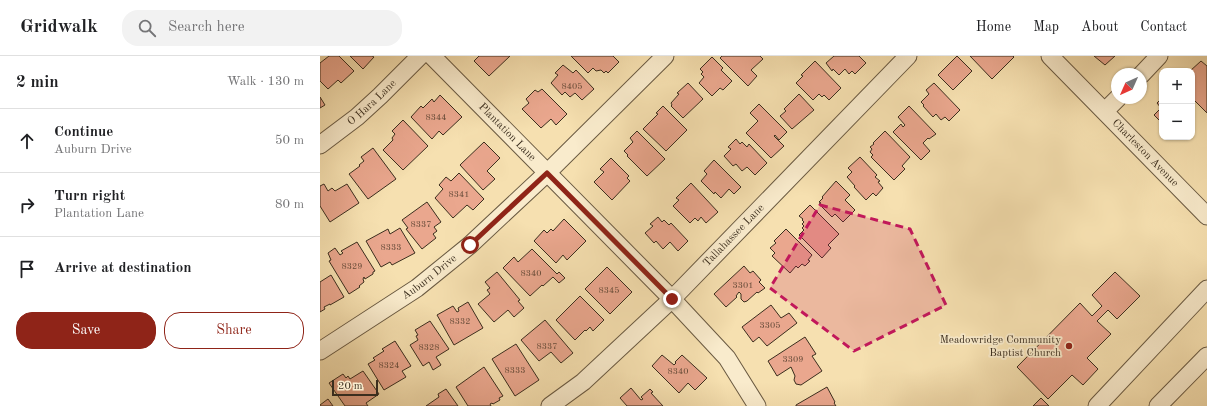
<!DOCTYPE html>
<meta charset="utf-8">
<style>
:root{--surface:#fff;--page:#f2f2f2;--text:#202124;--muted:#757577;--line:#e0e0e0;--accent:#8f2418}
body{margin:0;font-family:"Old Standard TT",serif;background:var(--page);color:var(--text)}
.controls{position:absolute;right:12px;top:12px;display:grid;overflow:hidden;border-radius:8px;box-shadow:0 1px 3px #0004}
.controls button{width:36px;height:36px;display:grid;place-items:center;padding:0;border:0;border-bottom:1px solid var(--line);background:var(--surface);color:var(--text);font:20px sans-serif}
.compass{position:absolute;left:791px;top:12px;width:36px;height:36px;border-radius:50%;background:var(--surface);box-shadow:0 1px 3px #0004;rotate:225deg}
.scale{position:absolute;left:12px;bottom:10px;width:46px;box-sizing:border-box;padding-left:4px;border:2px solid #3b2e1e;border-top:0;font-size:11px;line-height:14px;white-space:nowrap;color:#3b2e1e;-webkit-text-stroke:3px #f9ebcc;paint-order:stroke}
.stop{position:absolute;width:12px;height:12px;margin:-9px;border:3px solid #8f2418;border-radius:50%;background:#fff}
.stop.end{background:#8f2418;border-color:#fff;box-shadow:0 1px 4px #0008}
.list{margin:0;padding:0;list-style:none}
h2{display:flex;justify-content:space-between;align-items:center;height:52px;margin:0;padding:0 16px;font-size:17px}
h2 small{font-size:13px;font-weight:400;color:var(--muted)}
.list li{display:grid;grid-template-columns:26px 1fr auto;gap:12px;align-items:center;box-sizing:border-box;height:64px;padding:0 16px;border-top:1px solid var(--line)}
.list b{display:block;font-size:15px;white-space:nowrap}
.list p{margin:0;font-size:13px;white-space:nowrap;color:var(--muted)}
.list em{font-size:13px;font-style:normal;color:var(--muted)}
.actions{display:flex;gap:8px;padding:12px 16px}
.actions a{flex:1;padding:9px 0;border:1px solid var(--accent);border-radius:16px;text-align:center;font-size:14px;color:var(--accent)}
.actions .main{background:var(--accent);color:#fff}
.icon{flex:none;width:22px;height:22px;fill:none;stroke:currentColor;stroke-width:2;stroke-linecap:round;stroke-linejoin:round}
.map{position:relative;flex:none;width:887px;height:350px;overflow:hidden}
header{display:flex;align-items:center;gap:24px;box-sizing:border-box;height:56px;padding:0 20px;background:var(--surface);border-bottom:1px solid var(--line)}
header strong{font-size:19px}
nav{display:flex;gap:22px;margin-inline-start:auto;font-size:14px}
.search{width:280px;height:36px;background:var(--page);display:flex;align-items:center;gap:10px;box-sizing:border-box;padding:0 14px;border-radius:16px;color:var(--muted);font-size:15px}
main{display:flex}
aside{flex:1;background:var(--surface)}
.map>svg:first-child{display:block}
.building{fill:#eaa78e;stroke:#3b2e1e}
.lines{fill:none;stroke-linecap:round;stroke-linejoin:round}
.minor-casing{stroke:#6a5a42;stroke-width:19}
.minor{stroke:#f9ebcc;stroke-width:17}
.route{stroke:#8f2418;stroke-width:5}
.marked{fill:#c2185b;fill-opacity:0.2;stroke:#c2185b;stroke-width:3;stroke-dasharray:8 5;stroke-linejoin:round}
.poi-dot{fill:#8f2418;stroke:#f9ebcc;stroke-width:1.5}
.labels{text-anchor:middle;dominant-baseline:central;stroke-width:3.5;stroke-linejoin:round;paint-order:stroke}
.number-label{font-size:9px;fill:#674c3a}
.street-label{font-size:11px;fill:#3b2e1e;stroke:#f9ebcc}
.poi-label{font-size:11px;fill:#3b2e1e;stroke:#f9ebcc;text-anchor:end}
</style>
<header>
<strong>Gridwalk</strong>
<div class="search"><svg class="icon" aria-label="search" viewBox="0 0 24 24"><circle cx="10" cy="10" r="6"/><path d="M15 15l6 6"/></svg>Search here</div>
<nav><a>Home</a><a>Map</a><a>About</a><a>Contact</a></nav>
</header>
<main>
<aside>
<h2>2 min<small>Walk · 130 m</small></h2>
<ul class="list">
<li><svg class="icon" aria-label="ahead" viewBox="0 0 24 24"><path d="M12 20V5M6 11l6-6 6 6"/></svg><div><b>Continue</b><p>Auburn Drive</p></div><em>50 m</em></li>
<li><svg class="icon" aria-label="right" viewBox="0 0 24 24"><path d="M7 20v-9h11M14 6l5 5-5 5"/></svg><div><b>Turn right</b><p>Plantation Lane</p></div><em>80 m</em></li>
<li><svg class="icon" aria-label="arrive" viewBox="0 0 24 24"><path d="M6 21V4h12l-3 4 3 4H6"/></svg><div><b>Arrive at destination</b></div></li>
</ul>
<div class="actions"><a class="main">Save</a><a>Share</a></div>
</aside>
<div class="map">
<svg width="887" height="350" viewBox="0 0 887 350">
<rect width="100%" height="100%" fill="#f6e0b0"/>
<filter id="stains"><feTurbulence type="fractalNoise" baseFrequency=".005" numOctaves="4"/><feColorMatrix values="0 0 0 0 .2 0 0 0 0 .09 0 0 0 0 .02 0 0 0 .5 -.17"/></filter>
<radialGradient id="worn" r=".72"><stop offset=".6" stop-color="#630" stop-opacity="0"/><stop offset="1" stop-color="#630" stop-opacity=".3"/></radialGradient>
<g class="building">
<polygon points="9,0 19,0 34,15 21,27 18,24 8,33 0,25 0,7"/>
<polygon points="30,0 52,0 54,1 43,13"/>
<polygon points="159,0 190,0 169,20 154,5"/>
<polygon points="251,0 293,0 299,6 288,17 286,15 284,17 281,14 276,15 273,12 268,17"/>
<polygon points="402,0 440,0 443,3 431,14 437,20 428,30 400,2"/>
<polygon points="514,0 539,0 546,7 535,18 532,15 529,18 525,13 519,19 513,13 512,15 506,7"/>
<polygon points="637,0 652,15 633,34 618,19"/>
<polygon points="650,0 693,0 694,1 672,23"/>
<polygon points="774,0 795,0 785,9"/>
<polygon points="392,1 403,12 401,14 412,25 403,34 400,32 392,40 379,27 384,21 381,18 383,16 380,13"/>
<polygon points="495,5 521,32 509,44 504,39 502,41 499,38 493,44 476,27 483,20 481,19"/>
<polygon points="881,5 887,10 887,57 872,42 872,15 870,15"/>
<polygon points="243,9 253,17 256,14 274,33 262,44 255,37 250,41 245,36 242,39 231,27 238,19 235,17"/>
<polygon points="368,27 383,43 363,62 351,50 352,49 351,47 359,38 357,37"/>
<polygon points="614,27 640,54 629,65 625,61 621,64 616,58 613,61 603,50 604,49 601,46 609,38 606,34"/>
<polygon points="222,33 247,58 236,69 231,63 221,72 202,53 209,47 206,43 215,34 218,36"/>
<polygon points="479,38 494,54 472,73 460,60 466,55 464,53"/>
<polygon points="120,39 142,61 123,79 119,75 112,83 91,61 101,50 103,52 112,43 114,46"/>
<polygon points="0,41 5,49 0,52"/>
<polygon points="842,42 842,67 834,59 841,52 837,47"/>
<polygon points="439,48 467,76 459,84 455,79 454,80 464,90 451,102 426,77 438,65 430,57"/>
<polygon points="343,50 367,74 346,95 323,73 338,58 336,57"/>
<polygon points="589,50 616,78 609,83 608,82 603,87 610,95 601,104 573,76 581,68 583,71 585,69 578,61"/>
<polygon points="83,64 108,90 83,114 63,94 73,84 72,82 75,78 72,75"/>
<polygon points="317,75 345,103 327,120 307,100 308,99 304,95 313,86 310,82"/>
<polygon points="565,75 590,101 582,110 585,113 574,124 551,101 553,99 550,96 552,93 550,91 554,88 553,87"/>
<polygon points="416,83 420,88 422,86 427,91 429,88 447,107 435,119 427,111 422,115 416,108 413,110 404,100 411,93 408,91"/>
<polygon points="164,86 180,102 167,115 175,123 163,134 140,109"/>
<polygon points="53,92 76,123 48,143 29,118 40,110 39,109 44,105 41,101"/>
<polygon points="540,101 557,119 555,121 560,125 558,126 563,132 556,140 553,137 546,144 534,131 535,130 527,121 532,116 528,112"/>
<polygon points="291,102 309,120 307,122 310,125 292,144 274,126 284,116 280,113"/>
<polygon points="394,104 421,131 414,138 409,133 401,142 395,136 394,138 381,125 387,118 384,115"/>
<polygon points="139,117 164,143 153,154 147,149 133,162 115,142 123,133 119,129 126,121 131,125"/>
<polygon points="516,125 530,139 525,144 535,154 523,166 515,158 512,161 499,148 501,147 499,146 503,142 502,141"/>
<polygon points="371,127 398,156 386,167 381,161 378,165 375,162 370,167 353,150 359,144 356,142"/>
<polygon points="4,128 8,135 12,132 15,135 27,128 39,147 10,166 0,150 0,130"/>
<polygon points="107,146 121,166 114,171 117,175 113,178 116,182 102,193 86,173 88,172 82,164"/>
<polygon points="490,149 519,178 508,189 511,192 502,202 479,179 484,174 482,172 484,170 482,168 484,166 482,164 483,163 479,160"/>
<polygon points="338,161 342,166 344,164 349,169 351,167 368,185 358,195 350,186 343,193 336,185 334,187 325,177 333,170 330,168"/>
<polygon points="244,163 266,185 247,204 243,199 236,207 214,185 224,174 227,177 231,173 233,175"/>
<polygon points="80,172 95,197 72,209 70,206 61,211 46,185 68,173 70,178"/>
<polygon points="466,173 492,199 488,204 490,205 485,210 482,208 478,212 476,210 470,217 452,200 455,197 450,192 456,187 454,185"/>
<polygon points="37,186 55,215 53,216 53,218 45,223 44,221 43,223 44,226 39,230 40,231 29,238 9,205 11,204 8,197 15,192 20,199 23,197 21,195"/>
<polygon points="212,193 237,218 239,216 245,222 239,227 233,221 223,230 222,229 210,240 183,212 194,201 198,206"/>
<polygon points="424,210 430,217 433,215 441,224 439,226 445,232 438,237 437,236 427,245 424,246 421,243 421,238 419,236 416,240 417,241 406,251 394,238"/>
<polygon points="287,211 312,236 290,258 265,233"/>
<polygon points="177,216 200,244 198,245 204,252 194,261 188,254 174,266 158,248 170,238 167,234 170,232 165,226"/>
<polygon points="795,216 820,240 797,263 788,254 777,265 791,278 767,302 778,313 763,329 752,319 728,343 697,311 760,247 772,260 782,250 772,239"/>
<polygon points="11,219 24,241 10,249 10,248 4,251 5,253 0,256 0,226"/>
<polygon points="260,240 284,264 273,275 270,271 266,275 265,274 255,284 236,264"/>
<polygon points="148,246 163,272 134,289 117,259 133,250 137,256 139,255 138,252"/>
<polygon points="451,249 461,262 469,257 477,267 447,290 439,281 433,286 422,271"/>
<polygon points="225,264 253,297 241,307 231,296 219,305 201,284"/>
<polygon points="110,265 129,293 116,301 121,309 113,314 109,306 103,310 90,289 98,284 96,280 98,279 95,274"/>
<polygon points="485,281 496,298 492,300 502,315 481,329 476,328 474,324 475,320 471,311 457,320 448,305"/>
<polygon points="75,285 91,310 82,315 86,321 64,334 48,308 55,304 53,302 64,295 62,293"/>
<polygon points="196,288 219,324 195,340 172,303"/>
<polygon points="342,299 354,309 356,307 355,306 362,299 387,322 375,334 368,327 359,337 332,310"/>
<polygon points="164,311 183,340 179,342 180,344 173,348 172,347 170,348 171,350 148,350 136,331"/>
<polygon points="43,315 59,338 46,347 48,350 25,350 9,327 23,318 26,322 28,320 30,323"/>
<polygon points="507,331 515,346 514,347 516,350 476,350 476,349"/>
<polygon points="311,332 321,344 323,343 321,341 330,333 333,336 331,337 343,350 307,350 300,342"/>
<polygon points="126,333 138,350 106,350 119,341 118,338"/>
<polygon points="721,342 729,350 713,350"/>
<polygon points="8,343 13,350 0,350 0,349"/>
</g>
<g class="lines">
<g class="minor-casing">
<g id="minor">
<path id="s1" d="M112 0 352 243 407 302 437 350"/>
<path id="s2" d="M730 0 887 160"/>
<polyline points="821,19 839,0"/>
<polyline points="785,55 798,42"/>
<path id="s3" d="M0 89 37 61 60 40 100 0"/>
<path id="s4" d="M0 295 97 232 150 189 227 117 345 0"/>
<path id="s5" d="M230 350 263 326 352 243 588 0"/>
<polyline points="777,350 887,233"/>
<polyline points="838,350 887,300"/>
</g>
</g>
<use href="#minor" class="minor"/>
</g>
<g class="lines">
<polyline class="route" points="150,189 227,117 352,243"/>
</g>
<path class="marked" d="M500 149 590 173 626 249 534 295 450 232Z"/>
<circle class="poi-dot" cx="749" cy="290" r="4"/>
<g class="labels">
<g class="number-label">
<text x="252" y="30">8405</text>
<text x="116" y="61">8344</text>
<text x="139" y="138">8341</text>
<text x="101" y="168">8337</text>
<text x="71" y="191">8333</text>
<text x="32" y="210">8329</text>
<text x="211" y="217">8340</text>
<text x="423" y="229">3301</text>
<text x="289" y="234">8345</text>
<text x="140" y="265">8332</text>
<text x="450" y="269">3305</text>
<text x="227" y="290">8337</text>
<text x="109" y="291">8328</text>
<text x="473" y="303">3309</text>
<text x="69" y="309">8324</text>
<text x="195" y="314">8333</text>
<text x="358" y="315">8340</text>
</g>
<g class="street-label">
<text stroke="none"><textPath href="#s3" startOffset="67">O Hara Lane</textPath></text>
<text stroke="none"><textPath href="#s1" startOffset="107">Plantation Lane</textPath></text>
<text stroke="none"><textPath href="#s2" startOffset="136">Charleston Avenue</textPath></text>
<text stroke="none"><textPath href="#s5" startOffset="251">Tallahassee Lane</textPath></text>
<text stroke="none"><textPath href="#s4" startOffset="132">Auburn Drive</textPath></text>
</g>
<g class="poi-label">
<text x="741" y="284">Meadowridge Community<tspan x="741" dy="13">Baptist Church</tspan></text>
</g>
</g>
<rect width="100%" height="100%" filter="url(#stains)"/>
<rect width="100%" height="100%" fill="url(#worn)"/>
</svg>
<div class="controls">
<button>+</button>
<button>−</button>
</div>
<svg class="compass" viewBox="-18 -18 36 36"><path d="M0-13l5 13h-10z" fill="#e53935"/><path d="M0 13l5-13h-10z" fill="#757577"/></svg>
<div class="scale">20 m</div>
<div class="stop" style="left:150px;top:189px"></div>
<div class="stop end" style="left:352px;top:243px"></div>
</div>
</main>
